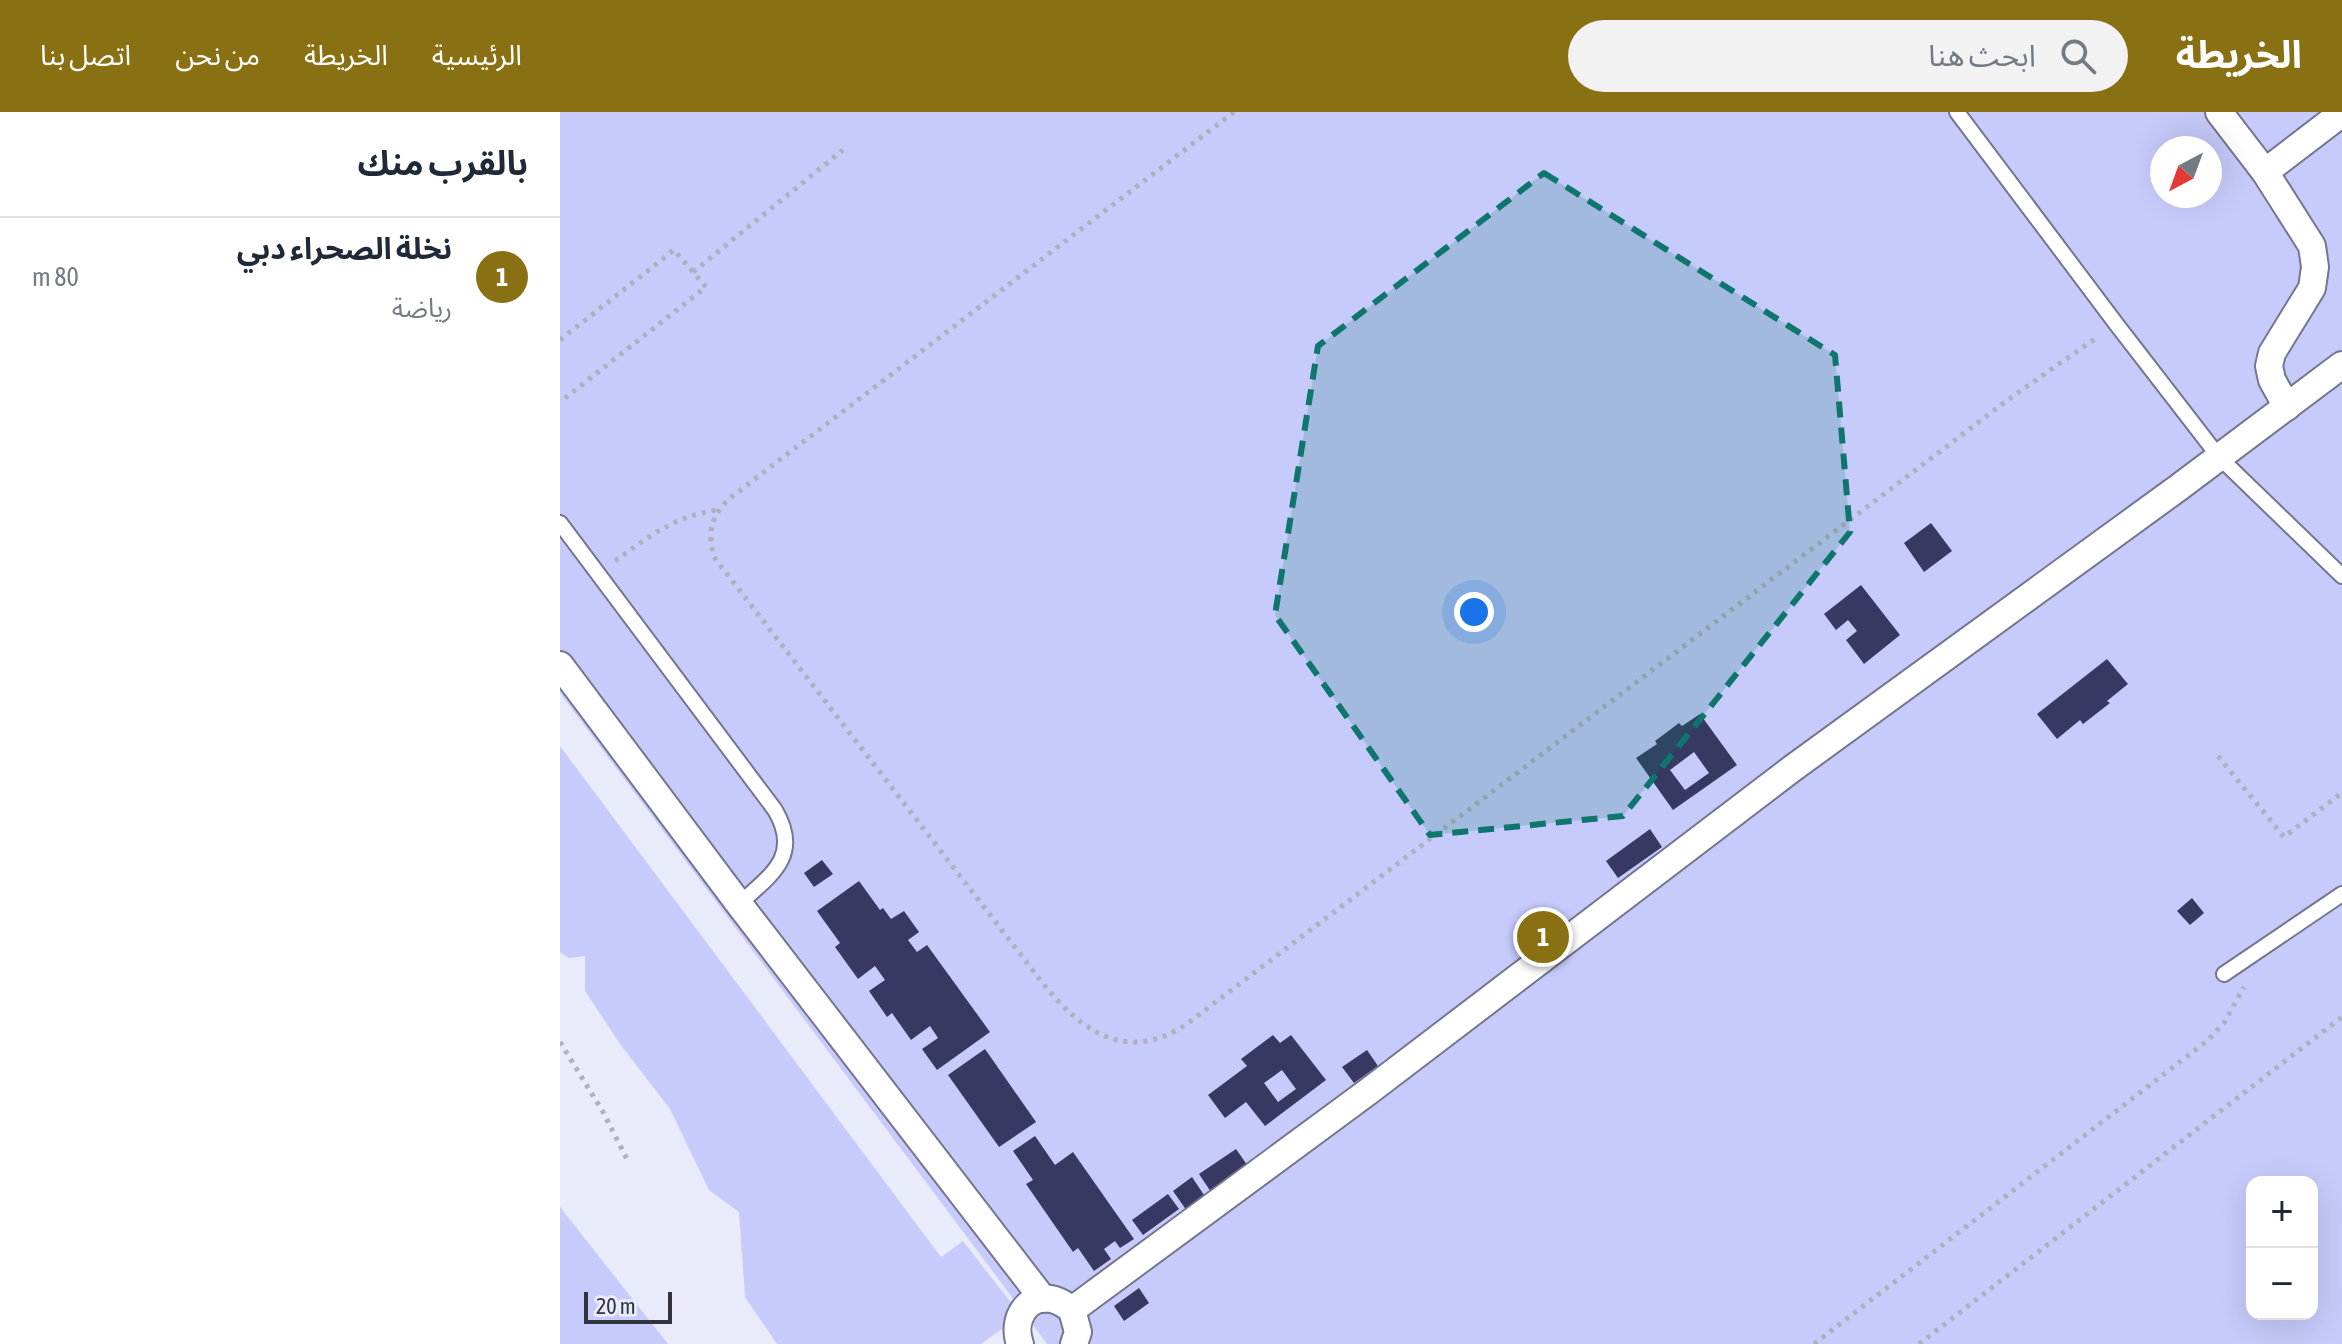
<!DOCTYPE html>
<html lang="ar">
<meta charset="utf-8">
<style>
:root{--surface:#fff;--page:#f2f2f3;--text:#1f2937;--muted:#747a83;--line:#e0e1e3;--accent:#897113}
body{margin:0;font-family:"Asap Condensed","Noto Sans Arabic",sans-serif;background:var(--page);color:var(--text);direction:rtl}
.controls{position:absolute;right:24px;bottom:24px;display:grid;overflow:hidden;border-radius:16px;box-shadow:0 8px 32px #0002}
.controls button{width:72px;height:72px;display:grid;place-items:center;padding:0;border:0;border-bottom:2px solid var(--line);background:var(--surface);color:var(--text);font:40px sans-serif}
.compass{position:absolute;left:1590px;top:24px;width:72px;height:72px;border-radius:50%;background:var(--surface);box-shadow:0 8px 32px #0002;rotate:221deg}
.scale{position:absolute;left:24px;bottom:20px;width:88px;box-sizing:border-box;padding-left:8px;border:4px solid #32333d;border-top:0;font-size:22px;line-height:28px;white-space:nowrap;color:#32333d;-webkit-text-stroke:6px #e9ebfb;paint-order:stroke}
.you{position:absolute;left:914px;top:500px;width:28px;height:28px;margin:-20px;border:6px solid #fff;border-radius:50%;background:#1a73e8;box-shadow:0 0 0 12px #1a73e833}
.badge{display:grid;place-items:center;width:52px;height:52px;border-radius:50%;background:var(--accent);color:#fff;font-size:26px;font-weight:700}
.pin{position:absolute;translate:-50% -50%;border:4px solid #fff;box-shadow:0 2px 8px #0006}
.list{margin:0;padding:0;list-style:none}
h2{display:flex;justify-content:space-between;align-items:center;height:104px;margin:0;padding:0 32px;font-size:34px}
h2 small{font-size:26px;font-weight:400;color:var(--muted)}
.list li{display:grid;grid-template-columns:52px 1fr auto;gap:24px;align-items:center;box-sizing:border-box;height:120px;padding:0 32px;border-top:2px solid var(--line)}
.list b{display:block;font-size:30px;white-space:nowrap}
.list p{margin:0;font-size:26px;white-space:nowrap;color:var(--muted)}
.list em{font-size:26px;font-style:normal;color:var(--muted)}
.icon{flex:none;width:44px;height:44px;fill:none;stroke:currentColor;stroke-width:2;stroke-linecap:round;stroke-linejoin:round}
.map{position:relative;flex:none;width:1782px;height:1232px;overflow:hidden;direction:ltr}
header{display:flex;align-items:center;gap:48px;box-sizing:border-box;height:112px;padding:0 40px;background:var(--accent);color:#fff}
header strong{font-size:38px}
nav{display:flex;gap:44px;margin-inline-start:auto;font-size:28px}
.search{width:560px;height:72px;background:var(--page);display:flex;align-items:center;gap:20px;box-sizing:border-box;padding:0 28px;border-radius:44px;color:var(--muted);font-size:30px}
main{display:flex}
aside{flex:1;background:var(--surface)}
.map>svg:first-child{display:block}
.green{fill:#c7cbfb;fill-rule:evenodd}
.building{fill:#373962;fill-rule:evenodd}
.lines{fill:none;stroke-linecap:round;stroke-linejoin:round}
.service-casing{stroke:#74768d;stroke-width:18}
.minor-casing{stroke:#74768d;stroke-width:30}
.path{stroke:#afb0be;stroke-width:5;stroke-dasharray:4 6;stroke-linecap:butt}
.service{stroke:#fff;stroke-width:14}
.minor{stroke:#fff;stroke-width:26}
.marked{fill:#0f766e;fill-opacity:0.2;stroke:#0f766e;stroke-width:6;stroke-dasharray:16 10;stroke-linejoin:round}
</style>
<header>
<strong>الخريطة</strong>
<div class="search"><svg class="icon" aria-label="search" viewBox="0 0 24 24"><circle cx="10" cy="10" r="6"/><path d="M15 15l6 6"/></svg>ابحث هنا</div>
<nav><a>الرئيسية</a><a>الخريطة</a><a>من نحن</a><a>اتصل بنا</a></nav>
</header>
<main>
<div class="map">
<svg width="1782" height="1232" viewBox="0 0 1782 1232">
<rect width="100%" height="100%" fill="#e9ebfb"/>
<g class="green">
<path d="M0 0H1782V1232H487L0 581ZM1602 36H1650V84H1602ZM1692 1070H1752V1202H1692Z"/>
<polygon points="0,634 381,1145 403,1129 452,1192 452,1210 421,1232 217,1232 185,1185 179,1100 149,1078 110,997 60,932 25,879 25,844 9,846 0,840"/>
<polygon points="0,1095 108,1232 0,1232"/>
</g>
<g class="building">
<polygon points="1371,411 1392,439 1364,460 1344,431"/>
<polygon points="1301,473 1340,523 1304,552 1286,528 1297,519 1288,508 1276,518 1264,502"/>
<polygon points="1547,547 1568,572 1547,589 1550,591 1523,612 1520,608 1497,627 1477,602"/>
<path d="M1140 602 1177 653 1113 698 1076 646 1097 632 1095 629 1119 611 1122 614ZM1134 640 1149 661 1125 678 1110 658Z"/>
<polygon points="1090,717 1102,735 1058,766 1046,749"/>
<polygon points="262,748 273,762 254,775 244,761"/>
<polygon points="299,769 320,798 323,796 331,807 344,799 359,820 348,828 357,840 367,833 430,920 377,958 362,937 378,926 370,914 351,928 332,901 327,905 309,879 325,868 315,854 298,867 275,835 280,831 257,799"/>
<polygon points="1632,786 1644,801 1630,813 1617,799"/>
<path d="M713 923 720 931 731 923 766 968 705 1014 686 990 665 1006 648 983 687 954 681 947ZM722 958 736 977 718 990 704 971Z"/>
<polygon points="425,937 476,1010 439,1035 388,963"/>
<polygon points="807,938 818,954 794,971 782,955"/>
<polygon points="475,1024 495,1053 513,1040 574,1127 560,1136 555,1129 544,1137 551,1147 534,1159 518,1136 513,1140 466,1072 473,1068 453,1039"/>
<polygon points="676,1037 690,1057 653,1083 639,1062"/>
<polygon points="632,1065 648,1089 629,1102 613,1079"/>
<polygon points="608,1082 619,1097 583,1123 572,1108"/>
<polygon points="579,1176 589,1191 564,1209 554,1194"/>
</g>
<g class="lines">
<g class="service-casing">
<g id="service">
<polyline points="1397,0 1557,213 1659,345 1782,464"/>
<path d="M0 411 215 698C242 744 211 763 179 792"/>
<polyline points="1664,862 1782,782"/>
</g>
</g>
<g class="minor-casing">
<g id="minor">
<polyline points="1659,0 1705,60 1752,134 1755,155 1752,176 1712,241 1709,254 1712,268 1727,295"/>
<polyline points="1705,60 1782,1"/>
<polyline points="0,553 179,792 483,1187"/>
<polyline points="512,1198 809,979 1233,656 1618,376 1782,253"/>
<path d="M460 1232C451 1208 467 1180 495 1188 501 1190 507 1194 512 1198L518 1220 514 1232"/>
</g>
</g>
<g class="path">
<path d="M674 0 170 386C151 404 147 420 154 445L481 869C521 920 568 953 628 911L1449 287 1539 224"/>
<polyline points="133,160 283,38"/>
<polyline points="0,228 114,138 146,175 0,290"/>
<path d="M55 449C90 424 114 404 158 398"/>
<polyline points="1658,644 1724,725 1782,681"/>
<polyline points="0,930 43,1000 69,1051"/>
<polyline points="1254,1232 1647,929 1664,911 1684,875"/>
<polyline points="1359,1232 1782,905"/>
</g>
<use href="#service" class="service"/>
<use href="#minor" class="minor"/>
</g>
<path class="marked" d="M984 61 1275 243 1290 420 1063 704 870 723 715 503 758 234Z"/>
</svg>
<div class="controls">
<button>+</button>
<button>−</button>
</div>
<svg class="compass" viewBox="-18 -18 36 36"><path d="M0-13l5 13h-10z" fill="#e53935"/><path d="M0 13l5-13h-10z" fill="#747a83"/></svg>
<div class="scale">20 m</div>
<div class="you"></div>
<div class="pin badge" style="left:983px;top:825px">1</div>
</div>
<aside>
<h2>بالقرب منك<small></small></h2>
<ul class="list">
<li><span class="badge">1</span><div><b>نخلة الصحراء دبي</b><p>رياضة</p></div><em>80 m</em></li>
</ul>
</aside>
</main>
